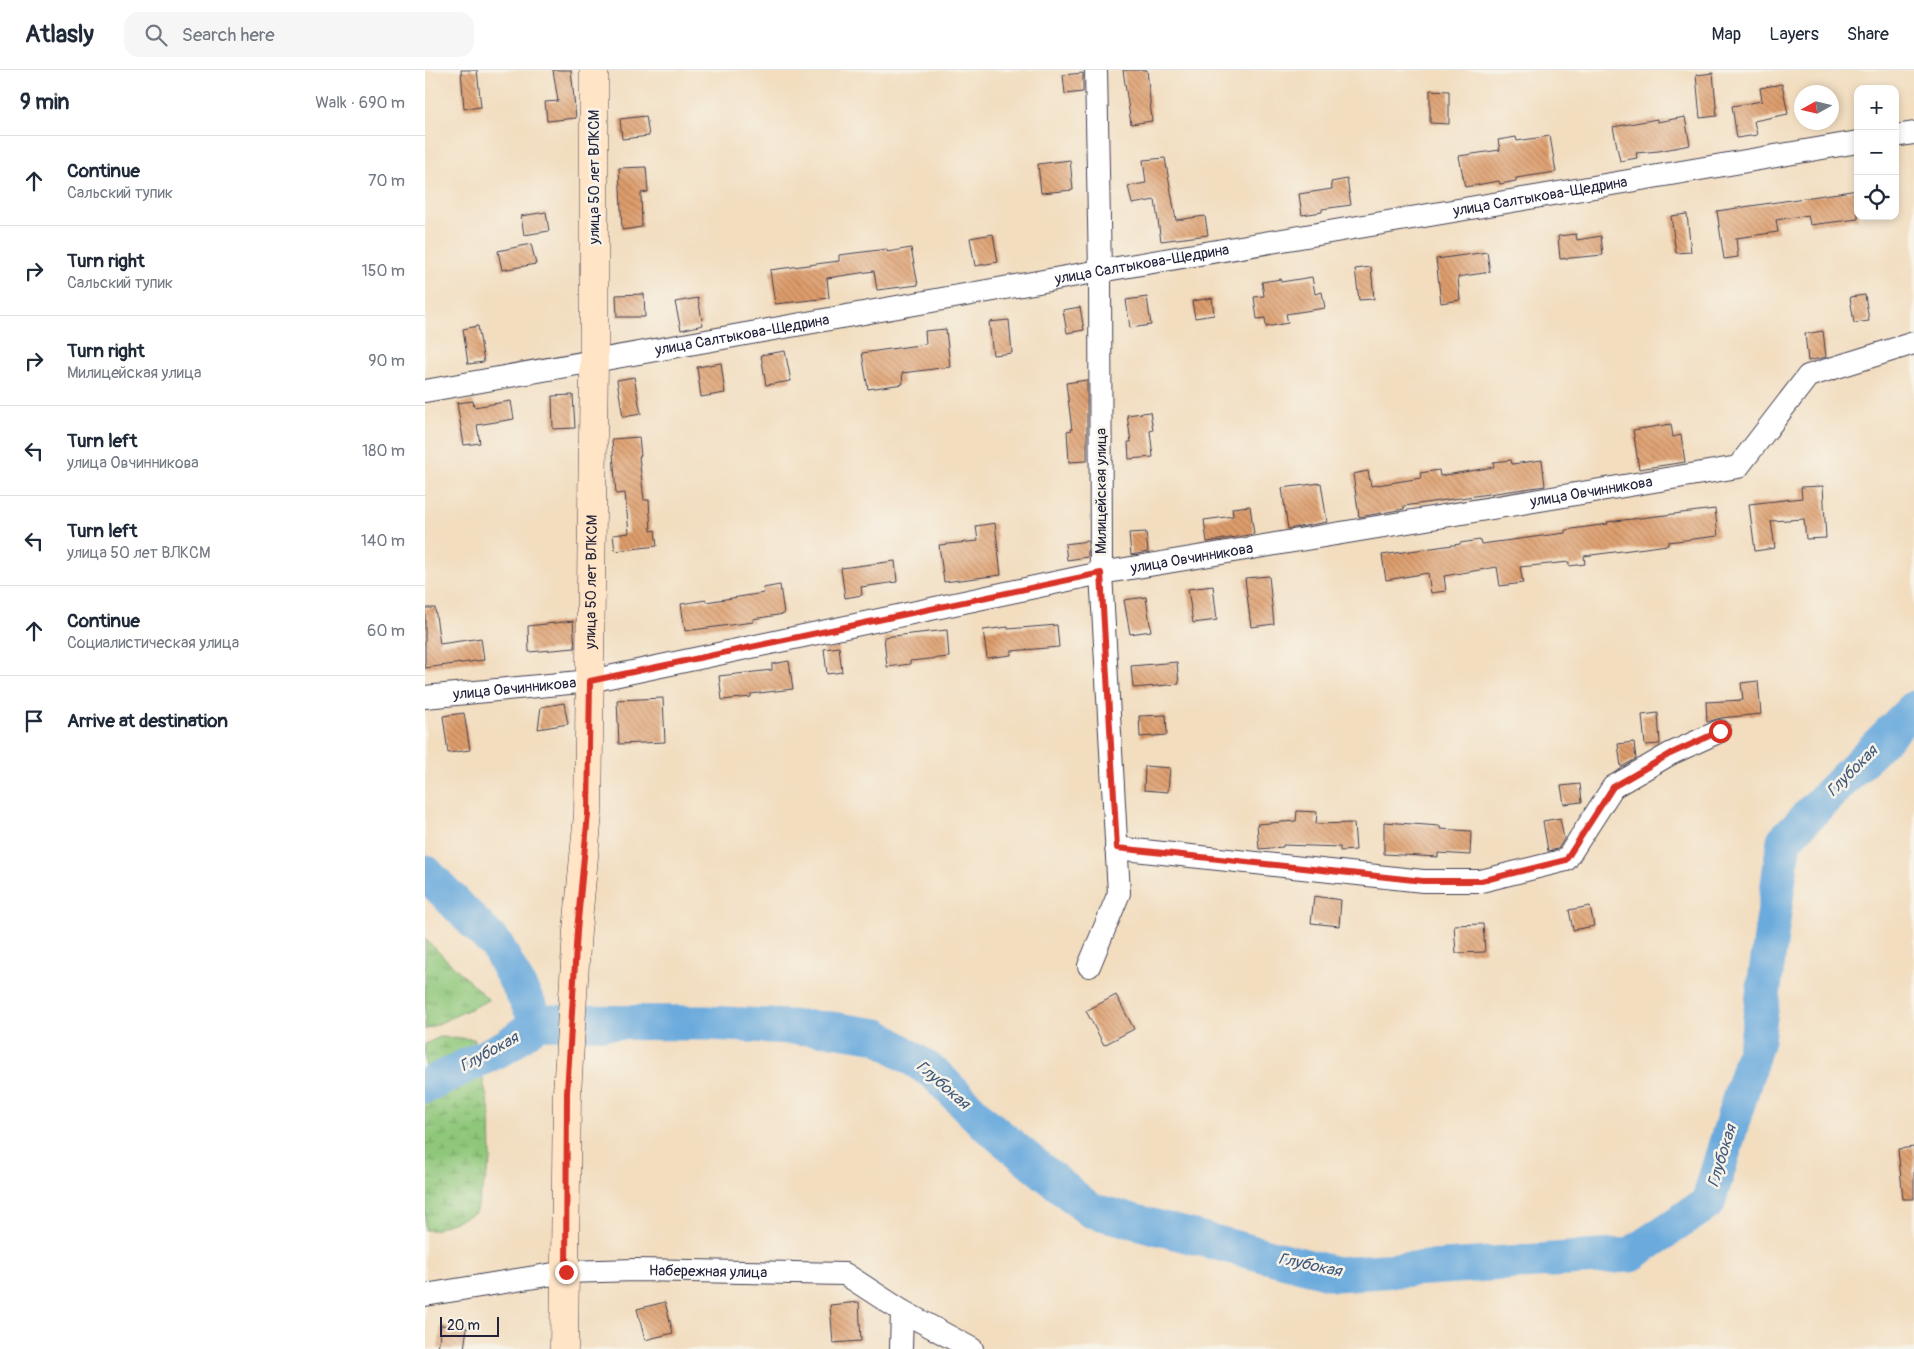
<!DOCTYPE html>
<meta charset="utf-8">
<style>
:root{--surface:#fff;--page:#f6f6f7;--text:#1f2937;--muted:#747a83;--line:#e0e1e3}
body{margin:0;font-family:Pangolin,sans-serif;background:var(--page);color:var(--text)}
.controls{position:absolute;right:15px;top:15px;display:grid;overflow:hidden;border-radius:10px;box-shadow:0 2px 8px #0003}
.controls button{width:45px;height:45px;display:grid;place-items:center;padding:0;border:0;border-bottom:1px solid var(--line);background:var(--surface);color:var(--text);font:25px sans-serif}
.compass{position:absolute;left:1369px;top:15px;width:45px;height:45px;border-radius:50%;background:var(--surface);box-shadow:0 2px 8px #0003;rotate:262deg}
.scale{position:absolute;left:15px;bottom:12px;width:59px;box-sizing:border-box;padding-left:5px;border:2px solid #22223b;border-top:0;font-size:14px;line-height:18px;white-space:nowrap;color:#22223b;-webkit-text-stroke:4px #f7f3e8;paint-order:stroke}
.stop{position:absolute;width:15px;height:15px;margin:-11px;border:4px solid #d93025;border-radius:50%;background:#fff}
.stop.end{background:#d93025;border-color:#fff;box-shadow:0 1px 5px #0008}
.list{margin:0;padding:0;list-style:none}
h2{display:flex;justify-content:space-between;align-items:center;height:65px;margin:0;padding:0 20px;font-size:21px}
h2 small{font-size:16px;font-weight:400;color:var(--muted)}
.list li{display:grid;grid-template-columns:32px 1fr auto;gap:15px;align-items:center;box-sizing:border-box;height:90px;padding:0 20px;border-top:1px solid var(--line)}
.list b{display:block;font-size:19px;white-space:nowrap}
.list p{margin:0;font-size:16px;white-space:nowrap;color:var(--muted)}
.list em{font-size:16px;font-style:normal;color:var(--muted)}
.icon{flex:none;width:28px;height:28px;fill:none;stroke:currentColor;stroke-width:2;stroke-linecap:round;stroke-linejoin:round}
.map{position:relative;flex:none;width:1489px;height:1279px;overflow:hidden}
header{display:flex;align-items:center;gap:30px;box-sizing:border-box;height:70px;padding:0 25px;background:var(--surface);border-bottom:1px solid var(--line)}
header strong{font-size:24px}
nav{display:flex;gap:28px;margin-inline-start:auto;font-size:18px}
.search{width:350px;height:45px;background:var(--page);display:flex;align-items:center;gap:12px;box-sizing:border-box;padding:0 18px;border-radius:15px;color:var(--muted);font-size:19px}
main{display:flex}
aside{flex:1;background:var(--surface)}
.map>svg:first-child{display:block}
.grass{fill:url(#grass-tufts);stroke:#58745a}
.wetland{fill:url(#wetland-marsh);stroke:#58745a}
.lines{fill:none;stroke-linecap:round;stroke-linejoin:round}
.river{stroke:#6aaadd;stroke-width:35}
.building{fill:url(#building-back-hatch)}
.street-casing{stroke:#413e4f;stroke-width:24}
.secondary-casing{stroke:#413e4f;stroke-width:29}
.street{stroke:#fff;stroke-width:22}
.secondary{stroke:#ffe4c6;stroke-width:28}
.route{stroke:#d93025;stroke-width:6}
.labels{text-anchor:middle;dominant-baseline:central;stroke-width:5;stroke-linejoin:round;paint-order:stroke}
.street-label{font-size:15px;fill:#22223b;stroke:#f7f3e8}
.water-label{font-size:16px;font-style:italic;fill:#3f587c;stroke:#f7f3e8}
</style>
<header>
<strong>Atlasly</strong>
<div class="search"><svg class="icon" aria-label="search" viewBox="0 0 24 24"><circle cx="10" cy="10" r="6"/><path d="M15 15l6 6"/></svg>Search here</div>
<nav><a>Map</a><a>Layers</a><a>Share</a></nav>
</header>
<main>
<aside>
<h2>9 min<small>Walk · 690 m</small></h2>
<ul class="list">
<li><svg class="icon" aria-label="ahead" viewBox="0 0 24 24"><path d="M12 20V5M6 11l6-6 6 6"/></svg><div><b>Continue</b><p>Сальский тупик</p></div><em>70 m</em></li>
<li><svg class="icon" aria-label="right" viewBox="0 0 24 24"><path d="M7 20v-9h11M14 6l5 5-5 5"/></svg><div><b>Turn right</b><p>Сальский тупик</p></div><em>150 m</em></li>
<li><svg class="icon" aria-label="right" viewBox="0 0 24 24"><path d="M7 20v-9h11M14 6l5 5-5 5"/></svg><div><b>Turn right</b><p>Милицейская улица</p></div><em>90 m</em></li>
<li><svg class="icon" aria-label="left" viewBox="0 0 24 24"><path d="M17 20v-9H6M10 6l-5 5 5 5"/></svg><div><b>Turn left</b><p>улица Овчинникова</p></div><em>180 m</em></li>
<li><svg class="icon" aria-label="left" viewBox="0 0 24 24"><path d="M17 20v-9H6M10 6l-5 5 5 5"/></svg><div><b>Turn left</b><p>улица 50 лет ВЛКСМ</p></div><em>140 m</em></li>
<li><svg class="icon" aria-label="ahead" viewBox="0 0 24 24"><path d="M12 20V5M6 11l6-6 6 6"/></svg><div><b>Continue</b><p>Социалистическая улица</p></div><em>60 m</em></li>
<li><svg class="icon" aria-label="arrive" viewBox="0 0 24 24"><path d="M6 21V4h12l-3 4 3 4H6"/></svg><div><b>Arrive at destination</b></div></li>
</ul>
</aside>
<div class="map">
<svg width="1489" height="1279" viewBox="0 0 1489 1279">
<defs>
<pattern id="grass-tufts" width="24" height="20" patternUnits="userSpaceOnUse" patternTransform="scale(1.25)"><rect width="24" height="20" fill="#8fc77a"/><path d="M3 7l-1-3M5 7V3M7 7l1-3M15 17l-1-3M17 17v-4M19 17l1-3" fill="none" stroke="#74a165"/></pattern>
<pattern id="wetland-marsh" width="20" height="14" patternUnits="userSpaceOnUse" patternTransform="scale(1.25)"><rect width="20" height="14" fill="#8fc77a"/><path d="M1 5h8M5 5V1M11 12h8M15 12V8" fill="none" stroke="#74a165"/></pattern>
<pattern id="building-back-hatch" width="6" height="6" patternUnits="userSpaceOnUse" patternTransform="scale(1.25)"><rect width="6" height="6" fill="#de9d6c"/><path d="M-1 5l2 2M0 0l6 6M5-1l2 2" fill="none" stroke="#b4805a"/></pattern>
</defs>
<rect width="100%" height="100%" fill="#f7f3e8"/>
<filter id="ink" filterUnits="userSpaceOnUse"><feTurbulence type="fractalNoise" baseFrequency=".02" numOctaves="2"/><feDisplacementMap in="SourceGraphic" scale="10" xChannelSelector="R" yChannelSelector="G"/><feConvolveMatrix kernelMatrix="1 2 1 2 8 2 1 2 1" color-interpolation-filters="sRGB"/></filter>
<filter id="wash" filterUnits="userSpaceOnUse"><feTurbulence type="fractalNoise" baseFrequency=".0096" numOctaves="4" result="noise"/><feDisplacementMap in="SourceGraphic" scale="20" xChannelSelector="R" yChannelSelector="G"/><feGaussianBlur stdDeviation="1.12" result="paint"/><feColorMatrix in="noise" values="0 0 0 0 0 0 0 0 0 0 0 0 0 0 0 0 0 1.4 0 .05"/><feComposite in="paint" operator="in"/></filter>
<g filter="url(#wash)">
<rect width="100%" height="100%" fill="#f2ddbf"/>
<polygon class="grass" points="0,869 64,930 0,960"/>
<polygon class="wetland" points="15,967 49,969 65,1042 66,1091 50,1143 9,1160 0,1160 0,974"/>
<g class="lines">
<g class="river">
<polyline points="0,802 72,876 113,952"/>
<polyline points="0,1016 82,976 113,952 282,953 407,959 453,966 509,1003 559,1053 665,1140 911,1204 1205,1185 1283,1133 1332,970 1359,770 1489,638"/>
</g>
</g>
<g id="blocks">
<g class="building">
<polygon points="36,0 52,0 56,37 39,39"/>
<polygon points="128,0 146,0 151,48 122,51 120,32 133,31"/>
<polygon points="698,0 722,0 727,51 706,54"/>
<polygon points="658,3 658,22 640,24 638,5"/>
<polygon points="1288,3 1292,46 1275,48 1271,5"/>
<polygon points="1357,14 1363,44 1329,51 1332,65 1312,68 1307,36 1337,31 1335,18"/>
<polygon points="1005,20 1024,21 1024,54 1005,53"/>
<polygon points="221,46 224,66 197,69 195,49"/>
<polygon points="1260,47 1265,75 1234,81 1211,83 1212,88 1195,91 1188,57 1232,49 1232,52"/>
<polygon points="1125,66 1131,102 1091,108 1091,111 1075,114 1074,111 1040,117 1034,86 1075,80 1073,70 1091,67 1092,71"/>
<polygon points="740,88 751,150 780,146 783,165 736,171 730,130 707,134 703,116 721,113 718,90"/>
<polygon points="645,90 648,120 616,123 613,94"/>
<polygon points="221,97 223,122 216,123 217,157 197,160 194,98"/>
<polygon points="922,109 926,135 897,139 897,142 877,145 874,124 907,119 906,112"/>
<polygon points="1433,120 1433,149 1385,155 1383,145 1351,150 1353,162 1311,168 1313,187 1299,189 1292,141"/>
<polygon points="121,142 124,161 99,165 96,146"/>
<polygon points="1262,144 1266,182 1251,183 1246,146"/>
<polygon points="568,164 573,192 550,196 545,168"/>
<polygon points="1151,164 1152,170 1176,166 1178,185 1135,189 1133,166"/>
<polygon points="106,174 111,194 77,200 73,181"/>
<polygon points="486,178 493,215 452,220 449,201 402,208 404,228 350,234 345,200 414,191 414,185 462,179 462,182"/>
<polygon points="1062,182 1065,202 1033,207 1035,230 1016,233 1011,189"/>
<polygon points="946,197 949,229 934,230 930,199"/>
<polygon points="887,207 890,224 897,222 900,238 861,244 863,253 841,257 840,248 832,249 829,227 839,226 837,212 856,209 856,212"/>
<polygon points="219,224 220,247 192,247 191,225"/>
<polygon points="1440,225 1444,251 1429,253 1425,227"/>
<polygon points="722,227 726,255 705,258 701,230"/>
<polygon points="273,228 278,255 256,260 250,232"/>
<polygon points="787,228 789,245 770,248 767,231"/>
<polygon points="655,237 659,260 642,263 638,240"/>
<polygon points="584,250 587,283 568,285 564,252"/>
<polygon points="53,256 59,292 43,294 38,259"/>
<polygon points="521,259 525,297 477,303 478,314 443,319 437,283 501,274 500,261"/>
<polygon points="1398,261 1401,287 1383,291 1380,264"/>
<polygon points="360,281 366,311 341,315 336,285"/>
<polygon points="296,293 300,323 276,327 272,297"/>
<polygon points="209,307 216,344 198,347 192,310"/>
<polygon points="662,310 662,391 644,392 642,361 647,360 641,313"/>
<polygon points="148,325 150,358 128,359 127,326"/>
<polygon points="48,331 49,337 86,331 89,349 52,355 55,373 39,375 32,333"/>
<polygon points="725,342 728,360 725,361 728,387 704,389 703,372 706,372 702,345"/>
<polygon points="1246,354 1248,367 1256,365 1260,392 1214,399 1208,360"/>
<polygon points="214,367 216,386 214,386 219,430 224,430 226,461 230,460 232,476 190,481 188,465 204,463 200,423 191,424 187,369"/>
<polygon points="1086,390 1087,394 1117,390 1120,416 979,436 979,439 934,447 928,404 943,401 946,416 996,408 995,403 1014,400 1015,406 1069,397 1068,392"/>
<polygon points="896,413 902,452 863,459 857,418"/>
<polygon points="1398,416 1401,468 1381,469 1379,449 1346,451 1350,478 1330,481 1324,434 1377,428 1376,417"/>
<polygon points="825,436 829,464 782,472 779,450 808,446 807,438"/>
<polygon points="1290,439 1293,466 1243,472 1243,475 1159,486 1160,494 1144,496 1144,492 1095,497 1098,513 1075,516 1072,497 1019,506 1021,521 1006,523 1003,503 961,510 957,485 1035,474 1035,473 1055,470 1056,474 1140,463 1140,460 1183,454 1182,452"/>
<polygon points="570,453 576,505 519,512 514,475 553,471 551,456"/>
<polygon points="721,462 723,482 706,485 704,463"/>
<polygon points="663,471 663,487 642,490 640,474"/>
<polygon points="470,491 472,512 436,517 437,525 420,528 416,498"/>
<polygon points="844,506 849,554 826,557 820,508"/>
<polygon points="355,515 359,544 328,549 328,552 260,561 256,534 281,530 281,532 339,523 338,518"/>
<polygon points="788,516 792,550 768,553 763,519"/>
<polygon points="721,527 726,561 705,564 699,530"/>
<polygon points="0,538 10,538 15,574 56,568 59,590 0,598"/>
<polygon points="148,551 150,578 104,582 103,556"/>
<polygon points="632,555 634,577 586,581 586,585 562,588 558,560 583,557 583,559"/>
<polygon points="522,560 524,587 485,591 485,594 462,597 459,567"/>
<polygon points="414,577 417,602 402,604 399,579"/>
<polygon points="364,591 368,619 326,624 326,627 297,630 294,606 347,600 347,594"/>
<polygon points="752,592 754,614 708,618 706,596"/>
<polygon points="1333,611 1336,644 1296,648 1282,652 1281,632 1318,630 1316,613"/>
<polygon points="238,628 240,672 194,674 192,630"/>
<polygon points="139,633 143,654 113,659 116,637"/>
<polygon points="39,643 45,680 23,683 18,646"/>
<polygon points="1233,643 1235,674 1220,675 1217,645"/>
<polygon points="741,645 742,665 715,667 714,646"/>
<polygon points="1209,672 1211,689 1196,697 1193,674"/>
<polygon points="720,696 745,698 743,722 719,720"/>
<polygon points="1155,714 1157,732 1139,734 1136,716"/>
<polygon points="872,741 892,742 891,754 929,753 931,780 915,781 915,777 858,775 858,777 834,779 832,754 871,751"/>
<polygon points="1135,748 1139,769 1133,779 1123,781 1118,751"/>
<polygon points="959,752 1015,756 1015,759 1046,761 1045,785 1013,783 1013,787 959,784"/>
<polygon points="889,826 916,830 914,856 886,853"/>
<polygon points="1165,836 1169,856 1148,860 1144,840"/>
<polygon points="1058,854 1060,882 1031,883 1029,855"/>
<polygon points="691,925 709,959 679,975 661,941"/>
<polygon points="1489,1077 1489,1129 1478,1129 1473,1079"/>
<polygon points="240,1232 248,1263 220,1270 212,1239"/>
<polygon points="434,1232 436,1271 408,1273 405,1235"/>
<polygon points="16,1255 42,1258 39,1279 13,1279"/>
</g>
</g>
</g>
<g filter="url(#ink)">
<use href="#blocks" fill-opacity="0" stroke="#413e4f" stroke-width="1"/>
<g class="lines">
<g class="street-casing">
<g id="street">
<polyline points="1470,66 1489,63"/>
<path id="s1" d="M0 321 675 201 1433 72"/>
<path id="s2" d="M0 627 165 611 676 503 1313 397 1383 306 1489 273"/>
<polyline points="691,778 998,811 1056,811 1141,790 1188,717 1245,684 1295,661"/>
<polyline points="664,896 694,823 676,503 675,201 671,0"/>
<path id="s3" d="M0 1225 141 1202 211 1200 420 1204 477 1241 547 1279"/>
<polyline points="476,1279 477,1241"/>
</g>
</g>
<g class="secondary-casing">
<g id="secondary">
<path id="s4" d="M139 1279 142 1023 152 861 163 744 169 291V0"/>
</g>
</g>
<use href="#street" class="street"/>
<use href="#secondary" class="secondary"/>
</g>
</g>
<g class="lines" filter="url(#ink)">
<polyline class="route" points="141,1202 142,1023 152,861 163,744 165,611 676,503 692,778 998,811 1056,811 1141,790 1188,717 1245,684 1295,661"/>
</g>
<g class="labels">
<g class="street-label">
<text transform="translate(169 107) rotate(-90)">улица 50 лет ВЛКСМ</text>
<text stroke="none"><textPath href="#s1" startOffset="1132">улица Салтыкова-Щедрина</textPath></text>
<text stroke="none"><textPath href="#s1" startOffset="728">улица Салтыкова-Щедрина</textPath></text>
<text stroke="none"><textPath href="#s1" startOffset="322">улица Салтыкова-Щедрина</textPath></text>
<text transform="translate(676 421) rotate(-90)">Милицейская улица</text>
<text stroke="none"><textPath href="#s2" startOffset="1185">улица Овчинникова</textPath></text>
<text stroke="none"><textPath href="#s2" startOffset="780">улица Овчинникова</textPath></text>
<text stroke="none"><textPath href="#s4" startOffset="768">улица 50 лет ВЛКСМ</textPath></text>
<text stroke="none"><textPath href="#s2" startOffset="90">улица Овчинникова</textPath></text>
<text stroke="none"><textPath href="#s3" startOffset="285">Набережная улица</textPath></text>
</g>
<g class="water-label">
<text transform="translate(1427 701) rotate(-45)">Глубокая</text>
<text transform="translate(64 982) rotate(-29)">Глубокая</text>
<text transform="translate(518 1015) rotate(41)">Глубокая</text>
<text transform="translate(1297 1086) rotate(-73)">Глубокая</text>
<text transform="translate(885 1195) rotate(12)">Глубокая</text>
</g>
</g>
</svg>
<div class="controls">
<button>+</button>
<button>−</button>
<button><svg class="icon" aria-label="locate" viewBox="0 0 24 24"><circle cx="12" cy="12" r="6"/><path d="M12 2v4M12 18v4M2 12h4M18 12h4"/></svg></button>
</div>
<svg class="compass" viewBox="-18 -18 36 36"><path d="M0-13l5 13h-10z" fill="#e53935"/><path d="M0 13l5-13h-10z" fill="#747a83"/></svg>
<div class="scale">20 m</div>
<div class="stop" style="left:1295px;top:661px"></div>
<div class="stop end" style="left:141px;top:1202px"></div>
</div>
</main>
